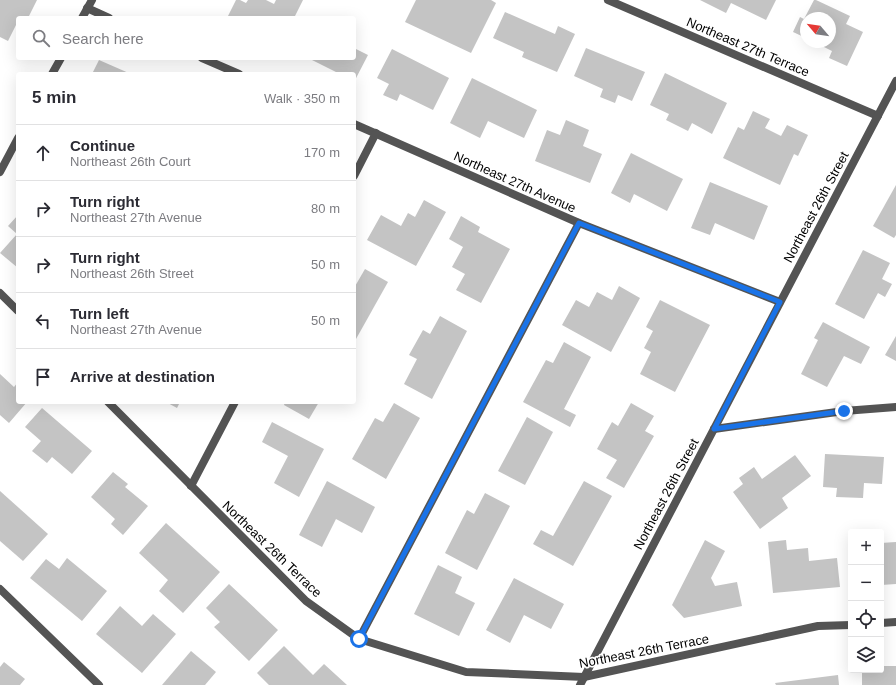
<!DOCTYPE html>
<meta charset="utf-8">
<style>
:root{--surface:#fff;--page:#f7f7f7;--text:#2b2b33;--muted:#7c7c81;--line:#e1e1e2}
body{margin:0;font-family:Helvetica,sans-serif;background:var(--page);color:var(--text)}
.controls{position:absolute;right:12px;bottom:12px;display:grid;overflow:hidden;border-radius:4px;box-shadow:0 4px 16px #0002}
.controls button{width:36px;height:36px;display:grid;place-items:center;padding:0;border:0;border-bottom:1px solid var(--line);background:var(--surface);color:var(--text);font:20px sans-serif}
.compass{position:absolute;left:800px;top:12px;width:36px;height:36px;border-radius:50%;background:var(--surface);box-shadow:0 4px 16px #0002;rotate:299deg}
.stop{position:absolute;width:12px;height:12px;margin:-9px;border:3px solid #1a73e8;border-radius:50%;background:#fff}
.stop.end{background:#1a73e8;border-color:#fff;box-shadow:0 1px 4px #0008}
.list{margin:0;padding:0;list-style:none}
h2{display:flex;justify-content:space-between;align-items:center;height:52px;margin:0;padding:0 16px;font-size:17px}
h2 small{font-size:13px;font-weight:400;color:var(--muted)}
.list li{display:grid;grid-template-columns:26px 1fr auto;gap:12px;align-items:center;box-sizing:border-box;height:56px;padding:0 16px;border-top:1px solid var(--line)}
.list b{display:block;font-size:15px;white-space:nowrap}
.list p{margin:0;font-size:13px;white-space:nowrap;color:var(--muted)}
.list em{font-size:13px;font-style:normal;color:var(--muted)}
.icon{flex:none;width:22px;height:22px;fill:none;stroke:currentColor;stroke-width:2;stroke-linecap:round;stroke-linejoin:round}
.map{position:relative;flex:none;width:896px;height:685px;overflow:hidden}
.search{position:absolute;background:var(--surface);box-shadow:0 4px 16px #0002;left:16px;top:16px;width:340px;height:44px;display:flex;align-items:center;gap:10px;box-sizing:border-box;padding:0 14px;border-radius:4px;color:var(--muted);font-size:15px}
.panel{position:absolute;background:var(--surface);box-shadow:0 4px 16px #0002;left:16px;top:72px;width:340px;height:332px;border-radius:4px}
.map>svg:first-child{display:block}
.building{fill:#c4c4c4}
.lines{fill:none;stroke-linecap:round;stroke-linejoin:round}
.minor{stroke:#545454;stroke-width:8}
.tertiary{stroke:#545454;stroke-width:8}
.route{stroke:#1a73e8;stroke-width:5}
.labels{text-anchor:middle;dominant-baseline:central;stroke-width:3.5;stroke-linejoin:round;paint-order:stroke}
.street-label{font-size:13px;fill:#000;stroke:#fff}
</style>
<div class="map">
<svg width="896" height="685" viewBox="0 0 896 685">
<rect width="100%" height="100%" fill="#fff"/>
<g class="building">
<polygon points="0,0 37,0 28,18 18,18 18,25 16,25 8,41 0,37"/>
<polygon points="236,0 240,0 246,3 248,0 266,0 274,4 276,0 303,0 294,18 227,18"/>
<polygon points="416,0 491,0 496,3 471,53 405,22"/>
<polygon points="700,0 776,0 766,20 731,3 726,13"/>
<polygon points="814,0 816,0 850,16 846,24 863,32 847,66 829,58 832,51 814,42 830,42 830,18 806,18 806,38 793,32 800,17 804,19"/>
<polygon points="505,12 555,34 558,26 575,34 557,72 522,57 524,52 493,38"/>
<polygon points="354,48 368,55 354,82 354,74 340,74 308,58 354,58"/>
<polygon points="586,48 645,72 632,101 618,95 615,103 600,97 603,89 574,76"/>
<polygon points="392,49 449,78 433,110 400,94 397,101 383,95 389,84 377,78"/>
<polygon points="99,60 131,74 92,74"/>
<polygon points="665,73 727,103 712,134 692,123 688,131 666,120 669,114 650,105"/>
<polygon points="472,78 537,110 524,138 488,121 480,138 450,123"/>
<polygon points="753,111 770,119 765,128 781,136 787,125 808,135 798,156 794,154 780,185 723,158 738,127 744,130"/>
<polygon points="566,120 589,130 583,146 602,154 590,183 535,161 547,130 560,135"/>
<polygon points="631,153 683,179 667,211 634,194 630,203 611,193"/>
<polygon points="710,182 768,206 754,240 715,223 710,235 691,228"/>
<polygon points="896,185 896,235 894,238 873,226"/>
<polygon points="424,200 446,212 416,266 367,240 381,215 401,226 408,213 415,217"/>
<polygon points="18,215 18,268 0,253 17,234 8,226"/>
<polygon points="461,216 480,227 478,232 510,249 481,303 456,290 465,274 452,267 463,247 449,239"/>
<polygon points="863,250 890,263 882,279 892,284 885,297 878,293 864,319 835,304"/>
<polygon points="365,269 388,282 356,339 354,338 354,288"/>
<polygon points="619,286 640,298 611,352 562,325 576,300 589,307 597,292 612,300"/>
<polygon points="660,300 710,325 675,392 640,374 651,352 644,348 653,331 646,327"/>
<polygon points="440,316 467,331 432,399 404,384 417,359 409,355 423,330 430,334"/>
<polygon points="823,322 870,347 861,364 844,356 827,387 801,374 818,340 814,338"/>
<polygon points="896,336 896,361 885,355"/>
<polygon points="564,342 591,357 564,409 576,415 570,427 523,402 546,360 553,363"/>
<polygon points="0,374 14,387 18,382 18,402 27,402 9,423 0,415"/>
<polygon points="166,402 180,402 177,408"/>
<polygon points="285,402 319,402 309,419 284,405"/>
<polygon points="394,403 420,418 386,479 352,459 375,418 383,422"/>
<polygon points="631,403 654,416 645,431 654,436 624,488 606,478 617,460 597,449 612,422 618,426"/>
<polygon points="42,408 92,451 72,474 52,457 47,463 32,451 41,441 25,427"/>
<polygon points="527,417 553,432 525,485 498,471"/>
<polygon points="272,422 324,449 299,497 274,483 288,456 262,442"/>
<polygon points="825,454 884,457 882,484 864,483 863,498 836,497 837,488 823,487"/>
<polygon points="795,455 811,476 782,498 788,508 760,529 733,492 743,484 739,478 754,467 762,479"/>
<polygon points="113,472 128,484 125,487 148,506 123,535 111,524 115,519 91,497"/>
<polygon points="327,481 375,507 362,533 336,519 322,547 299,535"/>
<polygon points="584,481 612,496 573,566 533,544 541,530 553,536"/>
<polygon points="0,491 48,534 23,561 0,541"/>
<polygon points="485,493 510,506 477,570 445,553 467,510 474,514"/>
<polygon points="166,523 220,572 183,613 159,591 168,580 139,553"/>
<polygon points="705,540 725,551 711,578 715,586 737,582 742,606 684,618 672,605"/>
<polygon points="786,540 787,550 808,548 809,561 837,558 840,587 773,593 768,542"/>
<polygon points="896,542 896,584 881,585 881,543"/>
<polygon points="67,558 107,591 82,621 30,578 46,559 59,569"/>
<polygon points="438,565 462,577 455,593 475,603 459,636 414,614"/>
<polygon points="514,578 564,604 551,629 524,615 510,643 486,630"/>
<polygon points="229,584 278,630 249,661 214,627 220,622 206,608"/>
<polygon points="120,606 142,626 153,614 176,634 142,673 96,634"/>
<polygon points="284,646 313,675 324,664 347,685 269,685 257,673"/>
<polygon points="191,651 216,672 205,685 162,685"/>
<polygon points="4,662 25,679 20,685 0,685 0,667"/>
<polygon points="881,666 896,666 896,685 862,685 862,670 881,670"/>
<polygon points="838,675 839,685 776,685 775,683"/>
</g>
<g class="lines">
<g class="minor">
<polyline points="608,0 878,116"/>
<polyline points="87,8 109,18"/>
<polyline points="82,18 92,0"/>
<polyline points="202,58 239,74"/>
<polyline points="52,74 61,58"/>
<polyline points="354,124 579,223 780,302"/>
<polyline points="0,172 18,138"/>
<polyline points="354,176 376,133"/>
<polyline points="0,293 18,311"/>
<polyline points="108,402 306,601 359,639 466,672 584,677 818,626 851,625"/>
<polyline points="714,429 844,411 896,407"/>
<polyline points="191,486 235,402"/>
<polyline points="0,589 99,685"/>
<polyline points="881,623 896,622"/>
<polyline points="359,639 579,223"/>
</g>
<polyline class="tertiary" points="580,685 896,81"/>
</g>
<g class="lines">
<polyline class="route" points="359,639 579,223 780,302 714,429 844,411"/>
</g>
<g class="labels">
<g class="street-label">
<text transform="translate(748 47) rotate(23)">Northeast 27th Terrace</text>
<text transform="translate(515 182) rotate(24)">Northeast 27th Avenue</text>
<text transform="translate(816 207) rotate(-62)">Northeast 26th Street</text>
<text transform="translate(666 494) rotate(-62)">Northeast 26th Street</text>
<text transform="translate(272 549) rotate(44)">Northeast 26th Terrace</text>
<text transform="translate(644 651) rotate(-11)">Northeast 26th Terrace</text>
</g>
</g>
</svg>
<div class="controls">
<button>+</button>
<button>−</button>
<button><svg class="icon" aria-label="locate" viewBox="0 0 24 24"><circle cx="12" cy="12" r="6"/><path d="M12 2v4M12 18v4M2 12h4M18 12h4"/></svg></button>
<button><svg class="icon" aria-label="layers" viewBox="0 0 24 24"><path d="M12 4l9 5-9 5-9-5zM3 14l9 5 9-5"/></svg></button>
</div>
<svg class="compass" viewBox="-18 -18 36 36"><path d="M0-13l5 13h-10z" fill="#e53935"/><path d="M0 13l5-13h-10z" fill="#7c7c81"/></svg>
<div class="stop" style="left:359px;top:639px"></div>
<div class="stop end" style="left:844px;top:411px"></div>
<div class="search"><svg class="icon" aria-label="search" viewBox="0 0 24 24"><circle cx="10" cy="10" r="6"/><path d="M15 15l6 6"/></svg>Search here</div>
<section class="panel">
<h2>5 min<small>Walk · 350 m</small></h2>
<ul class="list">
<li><svg class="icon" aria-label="ahead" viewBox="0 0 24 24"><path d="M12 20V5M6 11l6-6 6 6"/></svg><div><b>Continue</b><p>Northeast 26th Court</p></div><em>170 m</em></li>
<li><svg class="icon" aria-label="right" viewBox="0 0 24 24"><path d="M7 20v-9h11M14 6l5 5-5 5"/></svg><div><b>Turn right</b><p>Northeast 27th Avenue</p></div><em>80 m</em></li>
<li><svg class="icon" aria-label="right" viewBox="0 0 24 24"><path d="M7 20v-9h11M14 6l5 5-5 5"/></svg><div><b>Turn right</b><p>Northeast 26th Street</p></div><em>50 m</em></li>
<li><svg class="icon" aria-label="left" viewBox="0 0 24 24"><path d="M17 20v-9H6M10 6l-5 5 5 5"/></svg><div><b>Turn left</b><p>Northeast 27th Avenue</p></div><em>50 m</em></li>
<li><svg class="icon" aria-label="arrive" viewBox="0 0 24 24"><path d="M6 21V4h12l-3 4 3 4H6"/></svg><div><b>Arrive at destination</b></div></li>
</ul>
</section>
</div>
